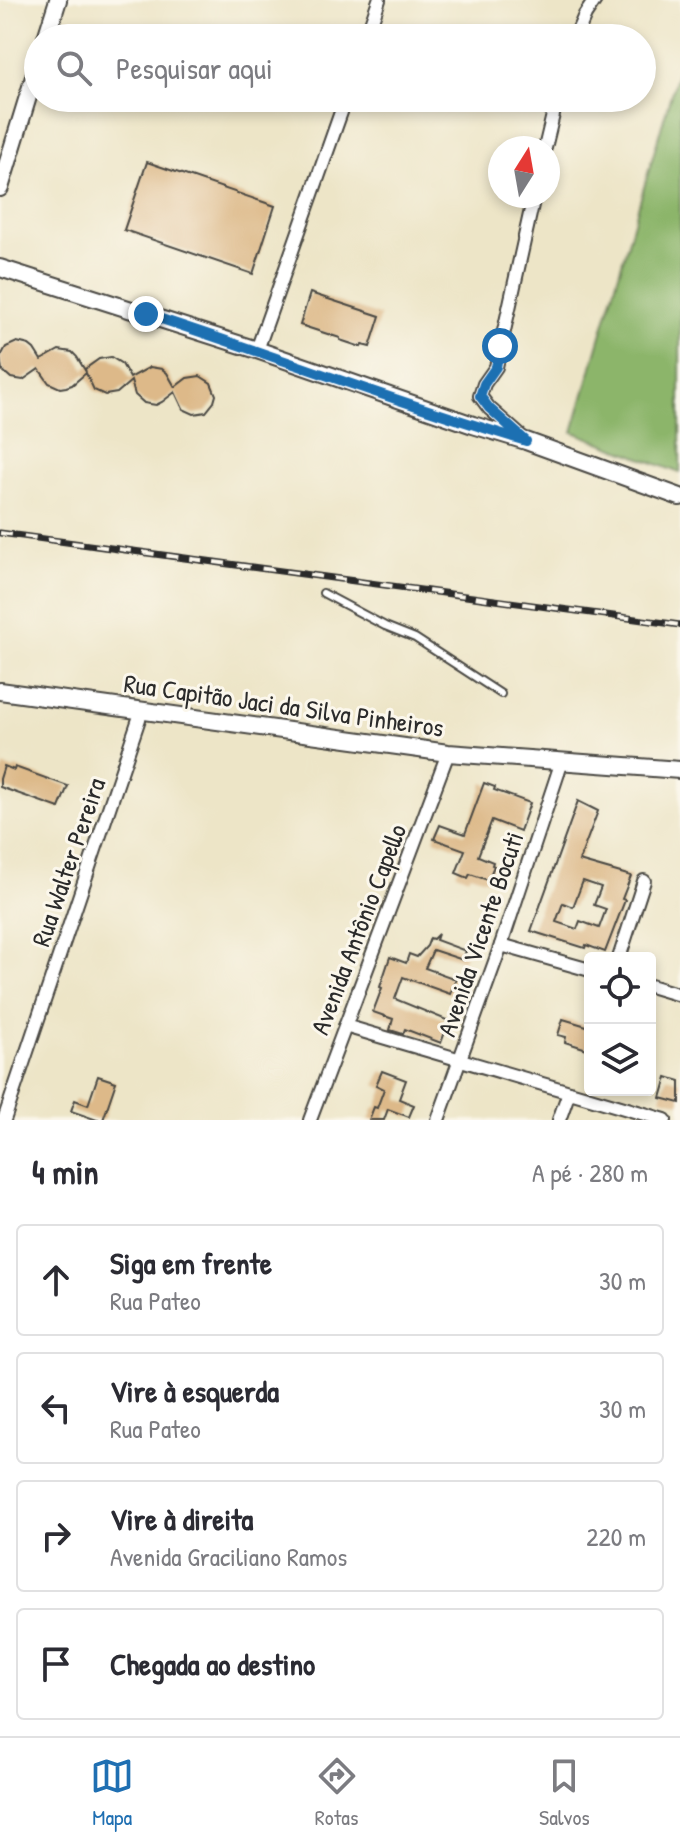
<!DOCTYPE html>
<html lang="pt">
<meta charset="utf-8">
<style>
:root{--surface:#fff;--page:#f2f2f3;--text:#2b2b33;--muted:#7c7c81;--line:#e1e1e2;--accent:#1f6fb2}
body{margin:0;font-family:"Patrick Hand",sans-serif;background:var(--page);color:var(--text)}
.controls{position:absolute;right:24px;bottom:24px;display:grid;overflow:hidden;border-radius:8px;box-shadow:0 4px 12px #0003}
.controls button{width:72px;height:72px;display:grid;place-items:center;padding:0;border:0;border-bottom:2px solid var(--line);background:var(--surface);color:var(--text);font:40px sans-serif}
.compass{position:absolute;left:488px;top:136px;width:72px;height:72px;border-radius:50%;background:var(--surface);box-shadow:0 4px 12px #0003;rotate:11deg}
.stop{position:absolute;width:24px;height:24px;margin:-18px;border:6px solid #1f6fb2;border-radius:50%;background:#fff}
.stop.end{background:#1f6fb2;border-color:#fff;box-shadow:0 2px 8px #0008}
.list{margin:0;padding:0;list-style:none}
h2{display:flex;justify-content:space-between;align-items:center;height:104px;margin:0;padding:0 32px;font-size:34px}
h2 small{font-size:26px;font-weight:400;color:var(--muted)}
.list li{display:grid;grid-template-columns:52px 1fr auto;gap:24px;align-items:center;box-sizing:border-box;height:112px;margin:0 16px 16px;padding:0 16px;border:2px solid var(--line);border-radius:8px}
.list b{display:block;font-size:30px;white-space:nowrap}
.list p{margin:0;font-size:26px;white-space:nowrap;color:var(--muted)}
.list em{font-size:26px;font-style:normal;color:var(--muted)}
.icon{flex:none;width:44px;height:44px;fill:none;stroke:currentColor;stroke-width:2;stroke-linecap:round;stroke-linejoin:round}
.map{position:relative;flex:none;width:680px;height:1120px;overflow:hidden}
.search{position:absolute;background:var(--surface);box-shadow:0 4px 12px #0003;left:24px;right:24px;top:24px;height:88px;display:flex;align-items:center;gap:20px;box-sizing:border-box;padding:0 28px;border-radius:44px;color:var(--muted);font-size:30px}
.sheet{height:616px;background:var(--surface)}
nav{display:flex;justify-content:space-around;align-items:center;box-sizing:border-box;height:112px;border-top:2px solid var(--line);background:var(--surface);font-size:22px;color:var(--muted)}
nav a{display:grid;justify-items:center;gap:4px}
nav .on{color:var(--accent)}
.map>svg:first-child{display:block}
.forest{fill:#8cb56b;stroke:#5c704b;stroke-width:2}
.building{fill:#ddb989;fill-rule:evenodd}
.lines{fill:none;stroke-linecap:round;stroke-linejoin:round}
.lane-casing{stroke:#484742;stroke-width:10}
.street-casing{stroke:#484742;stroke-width:16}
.secondary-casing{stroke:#484742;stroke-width:20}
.lane{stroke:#fff;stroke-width:6}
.street{stroke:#fff;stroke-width:12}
.secondary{stroke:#fff;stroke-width:16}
.rail-casing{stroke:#2b2b2b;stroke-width:7}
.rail{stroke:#fbf7ec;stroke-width:4;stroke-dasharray:12;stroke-linecap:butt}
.route{stroke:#1f6fb2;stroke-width:10}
.labels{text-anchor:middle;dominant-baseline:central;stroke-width:6;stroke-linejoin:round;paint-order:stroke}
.street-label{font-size:26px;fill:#2b2b2b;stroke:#fbf7ec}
</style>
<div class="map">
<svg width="680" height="1120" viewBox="0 0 680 1120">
<rect width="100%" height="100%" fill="#fbf7ec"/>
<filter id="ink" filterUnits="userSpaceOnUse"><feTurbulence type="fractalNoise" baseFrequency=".0125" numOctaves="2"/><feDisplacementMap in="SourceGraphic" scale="16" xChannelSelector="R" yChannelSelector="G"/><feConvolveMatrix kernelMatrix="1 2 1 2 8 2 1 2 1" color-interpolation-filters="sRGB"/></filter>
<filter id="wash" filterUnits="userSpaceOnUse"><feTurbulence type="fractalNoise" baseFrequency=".006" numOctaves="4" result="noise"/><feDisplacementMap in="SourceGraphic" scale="32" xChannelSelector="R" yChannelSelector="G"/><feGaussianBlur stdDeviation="1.8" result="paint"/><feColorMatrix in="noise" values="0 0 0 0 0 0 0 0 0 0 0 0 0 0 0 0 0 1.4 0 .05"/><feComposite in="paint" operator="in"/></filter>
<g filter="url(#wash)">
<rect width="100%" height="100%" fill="#ede5c7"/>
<polygon class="forest" points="680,63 680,473 573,432"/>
<g id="blocks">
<g class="building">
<polygon points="147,162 275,206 253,274 124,230"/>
<polygon points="310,293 380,316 370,347 362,345 361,347 340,340 340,338 300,325"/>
<polygon points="17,342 29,345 34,349 41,360 59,350 72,352 77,357 86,372 85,369 99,359 111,357 122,364 130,378 150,367 162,369 167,373 175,387 187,378 200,376 211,383 216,395 214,402 206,412 194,414 183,409 175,392 162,402 156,405 144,403 135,395 131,381 117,393 105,395 94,390 86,373 72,385 66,387 60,388 49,383 39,369 23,380 11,378 2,370 0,358 6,347"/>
<polygon points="4,766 14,770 15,767 68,786 59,808 0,787 0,779"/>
<polygon points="484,783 495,787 494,790 530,803 520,831 492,820 478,856 493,862 492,865 494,866 488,880 470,874 468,878 456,873 465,850 434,839 440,825 465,834"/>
<path d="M578 801 598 811 579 861 631 876 622 899 625 900 605 952 586 945 585 948 531 931ZM583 881 601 887 594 905 606 909 599 928 580 921 577 929 556 922 563 903 573 907Z"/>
<polygon points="438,934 436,940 466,951 463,960 433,950 425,968 456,979 450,994 403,977 395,999 449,1021 441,1043 405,1029 403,1034 390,1030 393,1019 373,1012 382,988 380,987 390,957 406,963 409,954 417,957 427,946 430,938 433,939"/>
<polygon points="563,1019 590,1027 590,1040 587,1049 565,1042 566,1037 558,1035"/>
<polygon points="382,1071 406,1080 399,1099 414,1105 409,1117 388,1109 384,1120 369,1120 374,1107 377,1108 384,1089 376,1085"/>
<polygon points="98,1076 116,1082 103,1120 97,1120 71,1111 75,1100 88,1105"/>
<polygon points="667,1077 680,1081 680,1103 661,1098"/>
</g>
</g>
</g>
<g filter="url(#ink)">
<use href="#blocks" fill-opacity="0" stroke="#484742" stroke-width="2"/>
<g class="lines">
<g class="lane-casing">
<polyline id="lane" points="323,593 385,626 415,638 501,694"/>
</g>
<g class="street-casing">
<g id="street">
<polyline points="366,38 379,0"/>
<polyline points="575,38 585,15 595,0"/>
<polyline points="545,148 557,98"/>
<polyline points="257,350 346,98"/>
<polyline points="524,439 489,408 480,396 484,384 496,367 534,196"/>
<polyline points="501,945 590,970"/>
<polyline points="619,958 644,881"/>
<polyline points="650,986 680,995"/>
<polyline points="345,1026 665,1120"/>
<polyline points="4,1120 142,710"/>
<polyline points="310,1120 448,753"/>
<polyline points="438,1120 501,945 562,761"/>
<polyline points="559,1120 569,1092"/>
</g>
</g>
<g class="secondary-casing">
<g id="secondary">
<polyline points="46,38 58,0"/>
<polyline points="0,188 38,64"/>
<polyline points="0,268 257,350 473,425 526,441 680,497"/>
<polyline points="0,691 448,753 680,770"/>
</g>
</g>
<use href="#lane" class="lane"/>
<use href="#street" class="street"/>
<use href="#secondary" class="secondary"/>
<g class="rail-casing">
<polyline id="rail" points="0,533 680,625"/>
</g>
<use href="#rail" class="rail"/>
</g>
</g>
<g class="lines" filter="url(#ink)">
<path class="route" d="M146 314C273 355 398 403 526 441L489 408 480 396 484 384 496 367 500 346"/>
</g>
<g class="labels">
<g class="street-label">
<text transform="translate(284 705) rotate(8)">Rua Capitão Jaci da Silva Pinheiros</text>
<text transform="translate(68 862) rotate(-71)">Rua Walter Pereira</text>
<text transform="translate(358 929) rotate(-69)">Avenida Antônio Capello</text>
<text transform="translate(480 934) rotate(-71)">Avenida Vicente Bocuti</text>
</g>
</g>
</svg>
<div class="controls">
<button><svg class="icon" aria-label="locate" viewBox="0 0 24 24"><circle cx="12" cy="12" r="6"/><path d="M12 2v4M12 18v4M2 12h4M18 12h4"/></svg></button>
<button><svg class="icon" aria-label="layers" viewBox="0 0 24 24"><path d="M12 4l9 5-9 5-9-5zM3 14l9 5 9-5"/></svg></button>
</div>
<svg class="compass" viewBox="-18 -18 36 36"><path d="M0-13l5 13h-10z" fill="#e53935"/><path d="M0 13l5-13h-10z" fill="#7c7c81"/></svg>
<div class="stop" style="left:500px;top:346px"></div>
<div class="stop end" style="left:146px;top:314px"></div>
<div class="search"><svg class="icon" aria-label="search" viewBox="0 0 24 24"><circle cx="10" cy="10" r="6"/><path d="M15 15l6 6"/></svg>Pesquisar aqui</div>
</div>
<section class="sheet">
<h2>4 min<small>A pé · 280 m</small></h2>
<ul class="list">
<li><svg class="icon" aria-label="ahead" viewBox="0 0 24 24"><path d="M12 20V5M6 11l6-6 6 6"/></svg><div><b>Siga em frente</b><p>Rua Pateo</p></div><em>30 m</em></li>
<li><svg class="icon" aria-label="left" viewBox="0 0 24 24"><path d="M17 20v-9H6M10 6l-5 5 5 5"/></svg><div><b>Vire à esquerda</b><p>Rua Pateo</p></div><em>30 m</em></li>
<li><svg class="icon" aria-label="right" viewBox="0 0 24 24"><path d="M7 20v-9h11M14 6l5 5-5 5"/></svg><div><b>Vire à direita</b><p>Avenida Graciliano Ramos</p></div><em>220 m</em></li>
<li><svg class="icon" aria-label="arrive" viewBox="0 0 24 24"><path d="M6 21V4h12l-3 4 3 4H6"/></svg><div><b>Chegada ao destino</b></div></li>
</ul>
</section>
<nav>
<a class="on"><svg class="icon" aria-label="map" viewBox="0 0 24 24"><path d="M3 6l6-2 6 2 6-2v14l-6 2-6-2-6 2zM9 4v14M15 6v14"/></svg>Mapa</a>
<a><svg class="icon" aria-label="directions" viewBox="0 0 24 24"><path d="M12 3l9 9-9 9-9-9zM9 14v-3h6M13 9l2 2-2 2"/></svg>Rotas</a>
<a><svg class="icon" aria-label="saved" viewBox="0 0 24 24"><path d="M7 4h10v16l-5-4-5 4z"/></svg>Salvos</a>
</nav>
